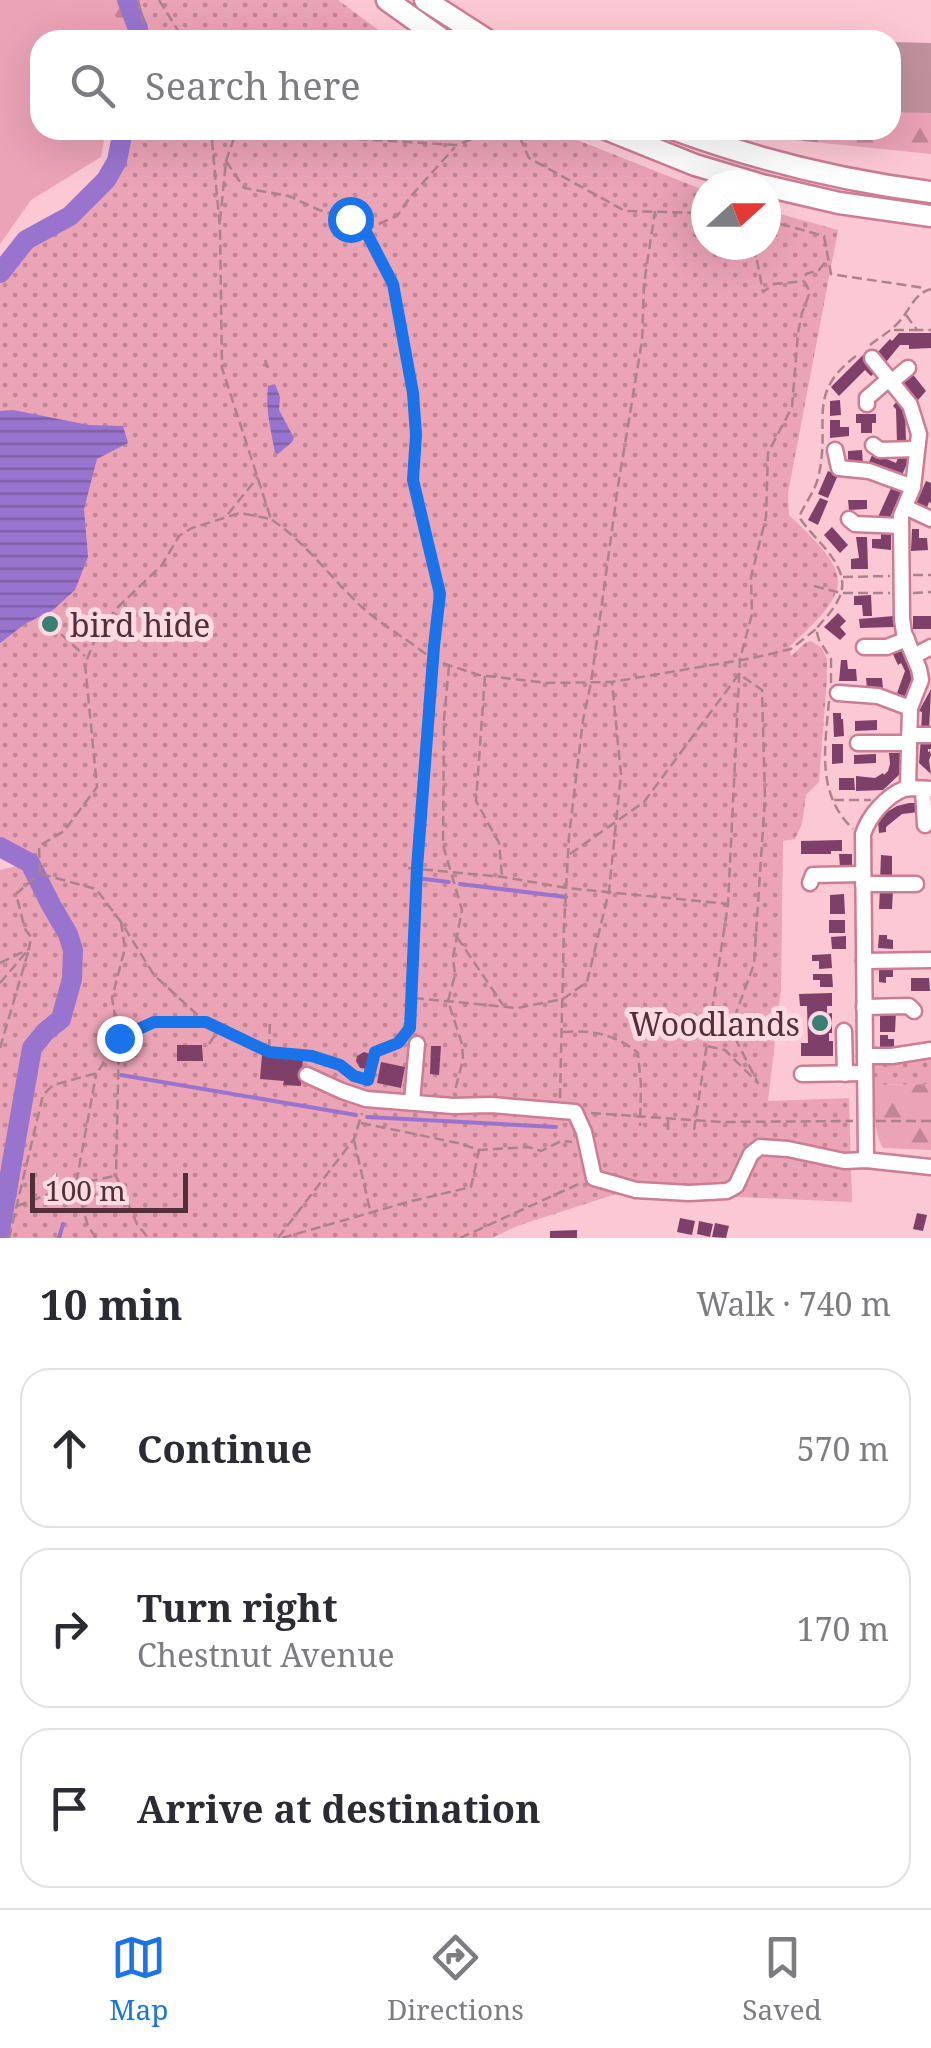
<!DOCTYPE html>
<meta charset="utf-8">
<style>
:root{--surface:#fff;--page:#f7f7f7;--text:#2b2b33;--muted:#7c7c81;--line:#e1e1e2;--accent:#1a73e8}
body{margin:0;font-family:"Noto Serif",serif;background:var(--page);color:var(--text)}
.compass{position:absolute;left:691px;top:170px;width:90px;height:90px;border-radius:50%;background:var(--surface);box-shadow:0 10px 40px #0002;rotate:69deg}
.scale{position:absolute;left:30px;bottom:25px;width:158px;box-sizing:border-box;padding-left:10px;border:5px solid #52303a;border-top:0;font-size:28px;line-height:35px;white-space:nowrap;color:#52303a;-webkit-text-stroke:8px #fedae3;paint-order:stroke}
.stop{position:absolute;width:30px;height:30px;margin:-22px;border:8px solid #1a73e8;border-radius:50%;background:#fff}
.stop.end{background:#1a73e8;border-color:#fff;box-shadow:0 2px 10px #0008}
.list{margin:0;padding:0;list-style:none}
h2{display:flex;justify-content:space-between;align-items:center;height:130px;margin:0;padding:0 40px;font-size:42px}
h2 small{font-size:32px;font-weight:400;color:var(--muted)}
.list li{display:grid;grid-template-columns:65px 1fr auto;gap:30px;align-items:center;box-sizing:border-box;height:160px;margin:0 20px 20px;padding:0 20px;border:2px solid var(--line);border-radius:30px}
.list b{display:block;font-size:38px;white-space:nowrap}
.list p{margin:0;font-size:32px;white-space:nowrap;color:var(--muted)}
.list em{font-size:32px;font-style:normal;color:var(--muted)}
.icon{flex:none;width:55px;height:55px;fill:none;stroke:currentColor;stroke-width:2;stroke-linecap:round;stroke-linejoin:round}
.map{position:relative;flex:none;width:931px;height:1238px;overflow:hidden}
.search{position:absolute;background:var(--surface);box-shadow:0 10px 40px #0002;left:30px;right:30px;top:30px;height:110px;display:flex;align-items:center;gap:25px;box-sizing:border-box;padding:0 35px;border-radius:30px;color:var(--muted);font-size:38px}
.sheet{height:670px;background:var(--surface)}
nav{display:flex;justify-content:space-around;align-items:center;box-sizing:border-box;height:140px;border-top:2px solid var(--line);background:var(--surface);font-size:28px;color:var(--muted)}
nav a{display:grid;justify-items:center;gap:5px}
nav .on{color:var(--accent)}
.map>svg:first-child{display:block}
.green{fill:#eba3b6}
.forest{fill:url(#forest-firs)}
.park{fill:url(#park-dots)}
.water{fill:url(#water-rules)}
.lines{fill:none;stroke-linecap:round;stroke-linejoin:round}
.stream{stroke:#9974ce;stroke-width:4}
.river{stroke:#9974ce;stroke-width:20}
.runway{stroke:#c0929d;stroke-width:70}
.building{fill:#7e3f68}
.minor-casing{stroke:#cc7d93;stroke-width:19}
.highway-casing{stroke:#cc7d93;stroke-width:25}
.path{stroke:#ae828d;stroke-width:2.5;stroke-dasharray:10 5;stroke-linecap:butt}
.minor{stroke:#fff;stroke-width:14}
.highway{stroke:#fff;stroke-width:20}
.route{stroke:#1a73e8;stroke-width:12}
.poi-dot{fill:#3a7f74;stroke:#fedae3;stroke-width:4}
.labels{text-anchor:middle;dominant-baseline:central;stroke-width:10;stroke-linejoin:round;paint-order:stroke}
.poi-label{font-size:32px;fill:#52303a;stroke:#fedae3;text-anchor:start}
</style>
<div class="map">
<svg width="931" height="1238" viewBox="0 0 931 1238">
<defs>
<pattern id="forest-firs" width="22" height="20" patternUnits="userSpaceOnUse" patternTransform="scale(2.5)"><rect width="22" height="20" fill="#eba3b6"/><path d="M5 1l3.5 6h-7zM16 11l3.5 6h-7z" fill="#c18595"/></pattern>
<pattern id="park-dots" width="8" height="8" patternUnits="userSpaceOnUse" patternTransform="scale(2.5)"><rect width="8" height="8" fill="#eba3b6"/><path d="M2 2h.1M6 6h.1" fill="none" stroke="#c18595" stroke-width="1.8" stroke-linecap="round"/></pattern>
<pattern id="water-rules" width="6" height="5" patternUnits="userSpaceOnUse" patternTransform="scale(2.5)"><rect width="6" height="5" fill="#9974ce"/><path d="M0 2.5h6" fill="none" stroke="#7f60a8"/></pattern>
</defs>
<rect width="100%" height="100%" fill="#fcc8d4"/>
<polygon class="green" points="0,0 106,0 125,31 123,40 40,40 40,130 106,130 101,157 31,200 0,244"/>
<g class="forest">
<polygon points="106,0 151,0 140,40 123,40 124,31"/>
<polygon points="891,112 931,112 931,154 765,137 760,130 891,130"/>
<path d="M931 1084V1150L883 1148C873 1131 874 1106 872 1085Z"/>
</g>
<g class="park">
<polygon points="127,0 338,0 392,40 137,40 138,29"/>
<path d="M123 130H552L706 191V245H766V210L838 230 788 493 789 515C851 574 857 586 790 646L791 656 805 643 811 641 822 648 827 659V679L819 782 806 795 802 824 795 839 783 841 781 990 768 1101 849 1098 852 1202 622 1192 517 1226 492 1238H0V870L29 863 0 847V277L26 240 70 216 106 180 117 161Z"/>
<polygon points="931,1059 931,1084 872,1085 873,1062"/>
</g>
<g class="water">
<path d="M275 384 280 397 279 410 294 438 292 442 278 454 275 453C271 430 265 409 268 386Z"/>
<polygon points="13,410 89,425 123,426 128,443 97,459 84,509 88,557 75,590 53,610 25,624 0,643 0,411"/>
</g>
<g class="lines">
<g class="stream">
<polyline points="416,878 449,882"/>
<polyline points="460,884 566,897"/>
<polyline points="121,1075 356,1115"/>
<polyline points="367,1117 556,1127"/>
<polyline points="59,1238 63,1224"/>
</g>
<g class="river">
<polyline points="127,0 138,29 137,40"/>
<polyline points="0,273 26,240 70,216 106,180 117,161 123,130"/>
<polyline points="0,847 30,863 51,905 68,934 73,950 72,979 61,1019 45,1032 32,1048 0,1231"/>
</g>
<polyline class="runway" points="891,77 931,78"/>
</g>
<g class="building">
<polygon points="899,333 931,333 931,348 909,349 909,345 900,345 886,362 877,353 890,339 892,341"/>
<polygon points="864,354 877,371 871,376 865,370 839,396 831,387"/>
<polygon points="911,372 926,391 918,400 900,384"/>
<polygon points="840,400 841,415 830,416 830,401"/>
<polygon points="898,400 905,407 906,443 897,443 896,409 893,406"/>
<polygon points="856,414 876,414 876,423 872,423 872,433 861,433 861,423 856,423"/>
<polygon points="830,420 840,420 840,427 849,427 849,436 830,438"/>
<polygon points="862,450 863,464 848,465 848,451"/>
<polygon points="873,453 896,463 899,455 909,459 902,475 869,462"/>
<polygon points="828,471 838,475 828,498 818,494"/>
<polygon points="926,481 931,483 931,503 929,502 925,513 914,509"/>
<polygon points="892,486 902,490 888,522 878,517"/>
<polygon points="820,498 828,501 818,525 808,520"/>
<polygon points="848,500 867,500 867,509 849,510"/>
<polygon points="832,527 848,545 840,553 824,535"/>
<polygon points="912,529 919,529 919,538 927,538 928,550 911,551"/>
<polygon points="881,531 891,531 891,550 872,548 872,539 881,539"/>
<polygon points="856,537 867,537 868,569 851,569 851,559 859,558"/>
<polygon points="871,595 872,616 863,616 862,605 854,605 854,596"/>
<polygon points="838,613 846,621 840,627 846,634 840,640 824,627"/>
<polygon points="894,616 894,627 860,628 859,619"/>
<rect x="913" y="616" width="18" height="13"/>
<polygon points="902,645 915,673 905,700 896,696 905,671 901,663 898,665 891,650"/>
<polygon points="841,660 847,660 848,669 856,669 857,681 839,681"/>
<polygon points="866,678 882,678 883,689 867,689"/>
<polygon points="931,689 929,731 921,731 922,712 919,711"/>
<polygon points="833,713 841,713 841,719 843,719 844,736 834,737"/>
<polygon points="877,720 877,730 855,731 855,721"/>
<polygon points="921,738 931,739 931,749 928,749 928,752 930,751 931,755 929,760 931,774 919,763"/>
<polygon points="832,744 843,744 843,763 832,764"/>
<polygon points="889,753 902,753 901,773 883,790 856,791 856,776 875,778 883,773 884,775 888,771 890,764"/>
<polygon points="876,754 876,763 854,764 854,755"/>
<polygon points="839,778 854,778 855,790 839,790"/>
<polygon points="909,803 919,803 919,812 902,814 886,827 886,832 879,833 878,821 887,812 897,806"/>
<polygon points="842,840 842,851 831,851 831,854 801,854 801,841"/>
<polygon points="839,854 852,854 852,867 840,867"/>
<polygon points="881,855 892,856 892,881 880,881"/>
<polygon points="880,889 893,890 892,909 879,909"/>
<polygon points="844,894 845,914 830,914 830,895"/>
<rect x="829" y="920" width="16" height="13"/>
<polygon points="879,935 887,935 887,939 893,940 893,949 878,948"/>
<polygon points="846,936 846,949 832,949 831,937"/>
<polygon points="831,954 832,968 819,969 819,961 812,961 812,955"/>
<polygon points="879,968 893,969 893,977 886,977 886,983 879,982"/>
<polygon points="813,974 832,974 833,987 820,987 820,980 813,980"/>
<polygon points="911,978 929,978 930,991 911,991"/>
<polygon points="832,993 832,1006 827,1006 827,1014 832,1013 832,1033 829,1033 829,1041 833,1041 833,1056 801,1056 801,1043 808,1043 807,1006 800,1006 799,994"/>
<polygon points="880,1011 896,1011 895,1032 880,1032"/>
<polygon points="880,1035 888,1035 888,1039 894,1039 894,1048 880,1048"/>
<polygon points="177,1045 202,1045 203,1061 177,1061"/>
<polygon points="431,1046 441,1046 439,1075 430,1074"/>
<polygon points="364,1052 370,1054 368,1069 360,1068 356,1061 357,1056"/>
<polygon points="262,1055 303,1059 301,1086 283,1085 284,1081 260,1079"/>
<polygon points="381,1062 405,1067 401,1088 377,1083"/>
<polygon points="917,1213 927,1215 923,1231 913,1229"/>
<polygon points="680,1218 695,1221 692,1235 677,1232"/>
<polygon points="699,1221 713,1224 710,1237 697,1234"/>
<polygon points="715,1223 729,1226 726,1238 712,1237"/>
<polygon points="577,1230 577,1238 550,1238 550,1231"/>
</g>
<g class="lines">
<g class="minor-casing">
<g id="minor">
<polyline points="872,358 910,405 919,434 913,487 901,516 902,619 904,633 919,669 921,680 910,708 908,788"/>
<polyline points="891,382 908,368"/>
<polyline points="867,404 867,398 889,379"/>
<polyline points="873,445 880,450 916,449"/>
<polyline points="835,450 839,468 869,471 913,487"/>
<polyline points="905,507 931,519"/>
<polyline points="849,519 855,524 901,526"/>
<polyline points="864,647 887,647 907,639"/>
<polyline points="914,656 931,647"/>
<polyline points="838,693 878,696 910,708"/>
<polyline points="909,735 931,735"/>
<polyline points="858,743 909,743"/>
<polyline points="923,789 925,825"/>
<polyline points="810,883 813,875 863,874"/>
<polyline points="863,884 916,884"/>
<polyline points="864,961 931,960"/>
<polyline points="864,1007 909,1006 914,1011"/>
<polyline points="844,1031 845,1074"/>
<polyline points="865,1056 892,1056 931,1050"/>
<polyline points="802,1074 865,1073"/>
<polyline points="307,1075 342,1091 366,1099 453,1106 491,1105 575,1112 584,1132 594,1178 636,1190 689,1193 727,1191 736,1186 751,1154 760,1147 788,1149 844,1161 866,1160 931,1167"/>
<polyline points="412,1102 417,1044"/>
<path d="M866 1160 863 834C869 816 886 796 904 789 912 787 923 789 931 789"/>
</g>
</g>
<g class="highway-casing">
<g id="highway">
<polyline points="387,0 443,40"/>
<polyline points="425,0 487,40"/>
<polyline points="608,130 695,165 762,185"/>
<path d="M676 130C758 160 844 181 931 192"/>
<polyline points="766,186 839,203 931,216"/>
</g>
</g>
<g class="path">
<polyline points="138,0 143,23 144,40"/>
<polyline points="159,0 184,40"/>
<polyline points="506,130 520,138 529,158 625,211 706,213"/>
<polyline points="226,161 244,188 289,196 319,210 350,219 365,230 393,283 413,393 416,435 413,480 440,594 433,660 479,675 547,683 612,682 753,658 791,649 816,629"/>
<polyline points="766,220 824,236 831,274 924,288"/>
<polyline points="220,221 226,161 234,138 244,132 456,145 498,130"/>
<polyline points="365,230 397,216 411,196 455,147"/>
<polyline points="754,245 763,292 774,284 804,281"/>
<polyline points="906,315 917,330 931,330"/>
<polyline points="894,330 916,330"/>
<path d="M870 345C879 338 889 332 897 324 910 311 913 294 931 289"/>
<polyline points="265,360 268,368"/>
<polyline points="228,514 258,477"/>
<path d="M272 520C308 544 331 579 363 608 384 627 411 641 433 660L417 868 410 1028 398 1043 375 1052 367 1086"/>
<polyline points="913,575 931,575"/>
<polyline points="843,577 890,576"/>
<polyline points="814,586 841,593"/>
<polyline points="843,593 890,593"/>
<polyline points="913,593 931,592"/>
<polyline points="50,624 85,656"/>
<polyline points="449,666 444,719 443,845 462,910 453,957 455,975 448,1001 462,1044 463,1060 454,1094"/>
<polyline points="485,676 476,801 499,843 502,876"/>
<path d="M831 683V659L819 640 816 629C823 620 832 612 837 602 857 569 815 542 799 517 805 503 816 490 819 474 831 419 804 393 860 353"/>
<path d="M829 701C825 747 816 794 853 829"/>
<polyline points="834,800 871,800"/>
<polyline points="570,854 644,802 739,674 762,690 765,798 754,964 735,1016 733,1034 758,1083 725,1050 707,1046"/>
<polyline points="408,868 503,877 567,888 728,904"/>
<polyline points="40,873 39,846 64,831 97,787 85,664 99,630 119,606 162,565 179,536 192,528 240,513 271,519 222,368 220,228 211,130"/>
<polyline points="41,874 96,889 121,922 154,975 203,1020"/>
<polyline points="121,922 125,948 112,998 119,1038 116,1176 137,1224 148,1238"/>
<polyline points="457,937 503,1005"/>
<polyline points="0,963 29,949 31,937 25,929 16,894 39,874"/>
<polyline points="0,983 28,950"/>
<polyline points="414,998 517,1008 563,999 587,982 609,891 621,774 612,683"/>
<path d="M563 1032C593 1030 615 1034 638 1053L641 1085 640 1126"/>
<polyline points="209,1044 218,1031"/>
<polyline points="0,1048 29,949"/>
<polyline points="269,1049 270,1021"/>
<polyline points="560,1098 564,927 569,836 583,720 591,683 618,486 642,341 644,284 655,211"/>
<polyline points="591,1113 720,1122 853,1121"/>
<polyline points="876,1121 931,1121"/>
<polyline points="361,1123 458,1143 479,1150 528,1147 541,1151 561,1141 572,1142"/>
<polyline points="668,1130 668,1118"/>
<polyline points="694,1130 728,904 740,659 752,614 751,577 766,517 768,453 792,407 798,333 802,313 810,292 804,281 806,274 819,270 827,260"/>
<polyline points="354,1140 370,1210"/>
<polyline points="17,1206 76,1184 115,1176"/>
<polyline points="9,1238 43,1095 53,1085 97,1073 119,1038 154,1022 205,1022 269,1052 313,1056 340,1065 355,1076 366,1079"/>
<polyline points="96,1238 88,1226 76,1184 96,1075"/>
<polyline points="278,1238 354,1139 362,1113"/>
<polyline points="282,1238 408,1202 471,1187 479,1150"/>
<polyline points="460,1238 583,1182"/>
</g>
<use href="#minor" class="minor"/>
<use href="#highway" class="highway"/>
</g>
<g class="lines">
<polyline class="route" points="119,1038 154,1022 206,1022 269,1052 312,1056 340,1065 354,1076 368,1080 375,1052 398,1043 410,1028 417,868 434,646 440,594 413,480 416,435 413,393 393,284 365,230 350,219"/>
</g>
<g class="poi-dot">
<circle cx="50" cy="624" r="10"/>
<circle cx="820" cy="1023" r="10"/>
</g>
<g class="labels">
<g class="poi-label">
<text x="70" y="624">bird hide</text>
<text x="800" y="1023" text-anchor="end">Woodlands</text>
</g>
</g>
</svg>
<svg class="compass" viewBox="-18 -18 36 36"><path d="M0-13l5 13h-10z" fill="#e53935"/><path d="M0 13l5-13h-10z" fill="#7c7c81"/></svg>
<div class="scale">100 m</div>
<div class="stop" style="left:350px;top:219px"></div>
<div class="stop end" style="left:119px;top:1038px"></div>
<div class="search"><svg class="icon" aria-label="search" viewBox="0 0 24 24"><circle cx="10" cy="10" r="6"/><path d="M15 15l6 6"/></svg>Search here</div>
</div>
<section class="sheet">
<h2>10 min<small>Walk · 740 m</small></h2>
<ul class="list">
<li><svg class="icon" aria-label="ahead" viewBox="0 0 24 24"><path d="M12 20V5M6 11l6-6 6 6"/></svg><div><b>Continue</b></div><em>570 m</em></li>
<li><svg class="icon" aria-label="right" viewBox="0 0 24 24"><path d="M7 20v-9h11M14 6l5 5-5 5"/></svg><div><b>Turn right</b><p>Chestnut Avenue</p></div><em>170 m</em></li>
<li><svg class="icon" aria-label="arrive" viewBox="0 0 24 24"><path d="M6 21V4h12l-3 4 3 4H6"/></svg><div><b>Arrive at destination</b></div></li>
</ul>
</section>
<nav>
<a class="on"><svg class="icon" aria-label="map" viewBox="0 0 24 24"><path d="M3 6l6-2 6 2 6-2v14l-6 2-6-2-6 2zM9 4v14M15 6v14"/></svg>Map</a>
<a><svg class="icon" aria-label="directions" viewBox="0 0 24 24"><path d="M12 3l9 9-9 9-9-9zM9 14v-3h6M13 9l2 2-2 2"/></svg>Directions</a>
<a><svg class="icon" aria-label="saved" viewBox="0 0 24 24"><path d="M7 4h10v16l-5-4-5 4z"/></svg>Saved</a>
</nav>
